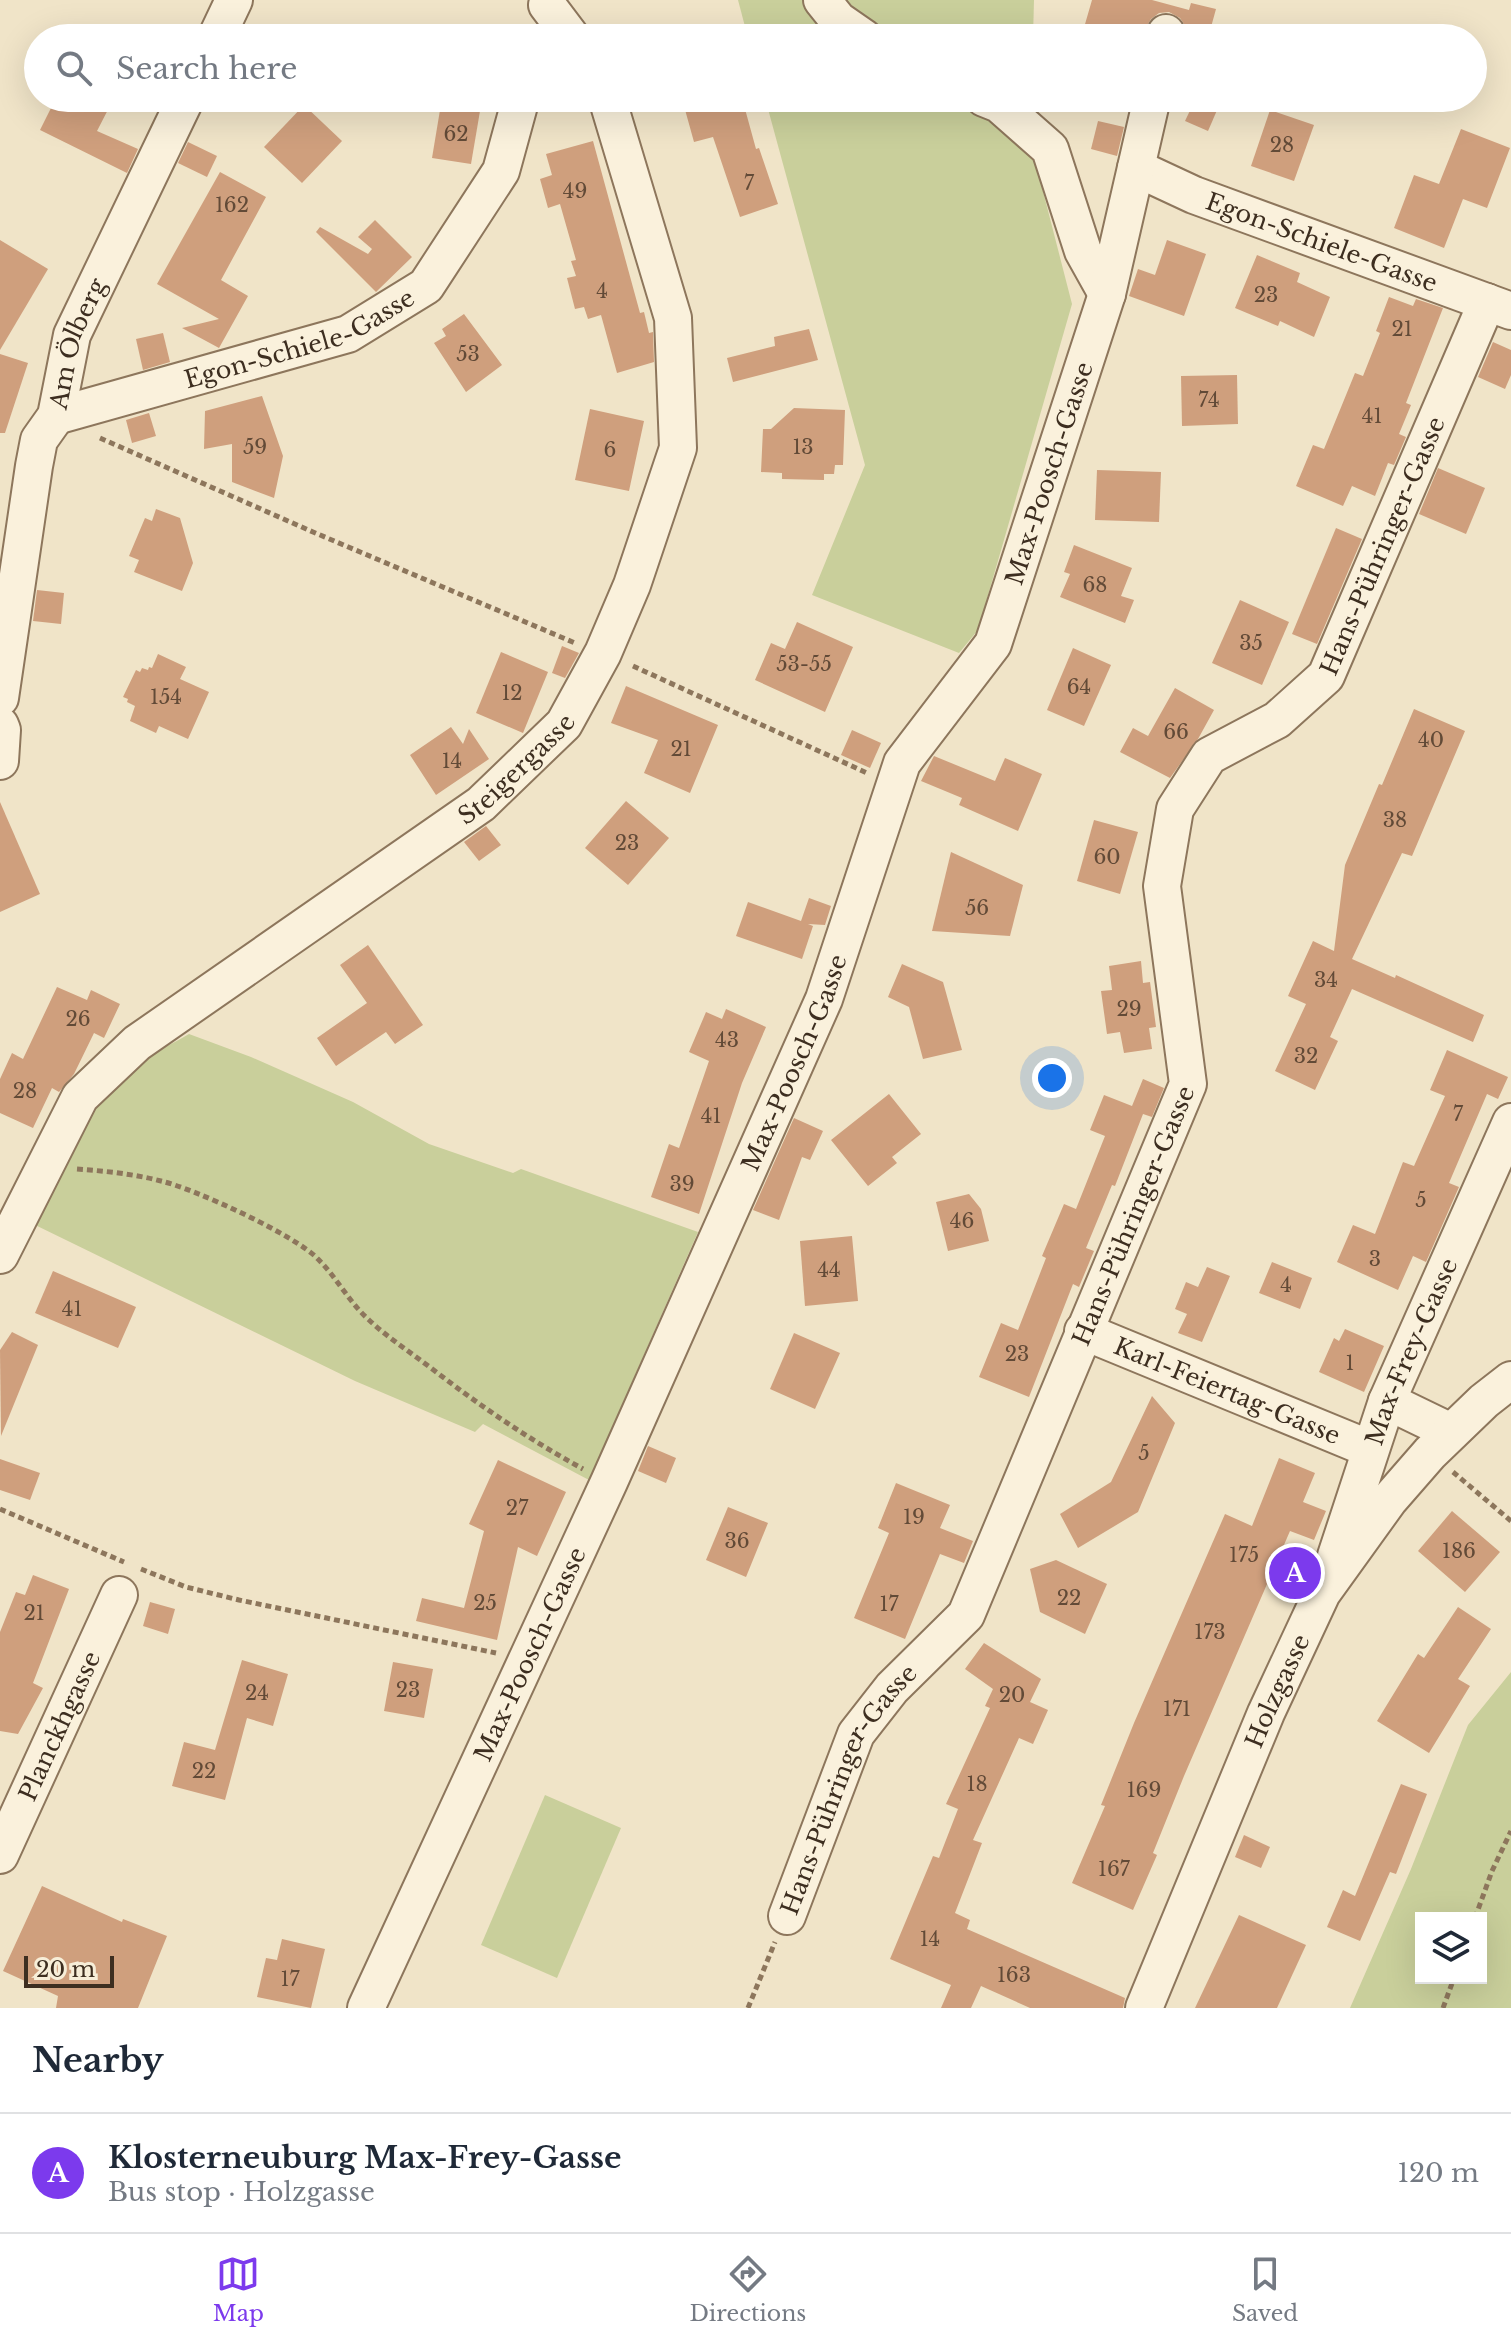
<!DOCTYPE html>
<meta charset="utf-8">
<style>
:root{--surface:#fff;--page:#f2f2f3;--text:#1f2937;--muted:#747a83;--line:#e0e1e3;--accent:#7c3aed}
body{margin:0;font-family:"Libre Baskerville",serif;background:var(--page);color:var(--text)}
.controls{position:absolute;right:24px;bottom:24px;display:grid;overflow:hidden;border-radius:0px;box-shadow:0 8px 32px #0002}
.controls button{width:72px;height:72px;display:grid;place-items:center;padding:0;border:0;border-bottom:2px solid var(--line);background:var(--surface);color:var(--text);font:40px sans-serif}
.scale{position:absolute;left:24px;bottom:20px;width:90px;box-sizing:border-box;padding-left:8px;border:4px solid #3d2e20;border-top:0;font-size:22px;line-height:28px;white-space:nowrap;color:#3d2e20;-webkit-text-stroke:6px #f7eed8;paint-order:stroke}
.you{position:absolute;left:1052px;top:1078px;width:28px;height:28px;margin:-20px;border:6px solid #fff;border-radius:50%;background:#1a73e8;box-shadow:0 0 0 12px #1a73e833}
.badge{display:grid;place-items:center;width:52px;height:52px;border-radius:50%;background:var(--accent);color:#fff;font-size:26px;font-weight:700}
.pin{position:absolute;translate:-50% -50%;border:4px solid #fff;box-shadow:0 2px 8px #0006}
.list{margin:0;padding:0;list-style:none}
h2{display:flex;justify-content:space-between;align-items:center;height:104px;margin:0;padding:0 32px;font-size:34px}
h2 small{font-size:26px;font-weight:400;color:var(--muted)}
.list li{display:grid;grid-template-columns:52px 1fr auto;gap:24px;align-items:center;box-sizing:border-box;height:120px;padding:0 32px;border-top:2px solid var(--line)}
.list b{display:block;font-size:30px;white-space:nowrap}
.list p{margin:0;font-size:26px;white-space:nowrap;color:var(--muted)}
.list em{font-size:26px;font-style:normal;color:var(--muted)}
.icon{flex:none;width:44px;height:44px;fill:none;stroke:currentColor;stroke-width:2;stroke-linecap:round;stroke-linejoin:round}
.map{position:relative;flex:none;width:1511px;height:2008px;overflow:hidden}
.search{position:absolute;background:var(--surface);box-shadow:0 8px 32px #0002;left:24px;right:24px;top:24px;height:88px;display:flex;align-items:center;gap:20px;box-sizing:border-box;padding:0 28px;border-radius:44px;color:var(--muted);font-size:30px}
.sheet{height:224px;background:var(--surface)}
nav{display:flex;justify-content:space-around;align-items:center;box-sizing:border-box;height:112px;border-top:2px solid var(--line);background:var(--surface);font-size:22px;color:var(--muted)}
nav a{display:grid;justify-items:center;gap:4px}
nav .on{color:var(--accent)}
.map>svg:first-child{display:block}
.green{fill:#c9cf9b;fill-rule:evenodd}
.building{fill:#cf9f7d}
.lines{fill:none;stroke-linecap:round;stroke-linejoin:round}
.minor-casing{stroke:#8d765c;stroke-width:40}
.path{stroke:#8d765c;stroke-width:5;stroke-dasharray:6 4;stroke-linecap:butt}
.minor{stroke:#faf1dc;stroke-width:36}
.labels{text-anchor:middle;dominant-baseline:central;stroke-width:8;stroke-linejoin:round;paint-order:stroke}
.number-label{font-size:20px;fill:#624a37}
.street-label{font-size:24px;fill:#3d2e20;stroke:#f7eed8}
</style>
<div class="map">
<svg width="1511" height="2008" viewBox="0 0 1511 2008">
<rect width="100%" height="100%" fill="#f0e4c8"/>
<g class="green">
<polygon points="738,0 1034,0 1033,38 748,38"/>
<polygon points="765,98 1033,98 1036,164 1072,304 978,630 959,653 812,595 865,465"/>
<path d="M189 1034 251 1057 353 1102 429 1144 513 1173 521 1169 698 1232 589 1480 483 1424 475 1432 355 1381 29 1222C55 1170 88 1099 136 1065 152 1053 172 1044 189 1034Z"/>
<path d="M1511 1672V2008H1350L1411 1869 1468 1725ZM1421 1918H1481V1978H1421Z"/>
<polygon points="545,1795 621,1828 557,1978 481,1945"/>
</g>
<g class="building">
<polygon points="1092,0 1152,0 1189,10 1191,3 1216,9 1208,38 1186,38 1186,27 1180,18 1169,12 1159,13 1151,19 1145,29 1145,38 1081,38"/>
<polygon points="56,98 114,98 97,131 138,149 127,173 40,130"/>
<polygon points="697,98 742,98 756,149 759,148 778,204 740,217 713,137 694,142 684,106 698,103"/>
<polygon points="1196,98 1218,108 1208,131 1185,121"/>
<polygon points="441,104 480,111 471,164 432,158"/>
<polygon points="304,105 342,141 302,183 264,147"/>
<polygon points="1270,110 1314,125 1294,181 1251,166"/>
<polygon points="1098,121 1124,127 1117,156 1091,149"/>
<polygon points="1461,129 1510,148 1487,208 1463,199 1444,248 1394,228 1414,175 1439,184"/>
<polygon points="593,141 640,313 644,312 649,333 653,332 654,362 617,373 601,315 588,319 584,307 575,309 567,278 576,276 571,261 576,260 560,204 548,208 540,179 552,175 546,154"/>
<polygon points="188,142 217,156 207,177 178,163"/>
<polygon points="220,172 266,197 221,280 248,296 219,348 182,328 219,319 157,284"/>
<polygon points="375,220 412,257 376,292 316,232 320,227 368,254 372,249 358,237"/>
<polygon points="0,240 48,269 0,350"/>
<polygon points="1167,240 1206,254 1184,316 1129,296 1138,269 1155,275"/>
<polygon points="1257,255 1300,273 1297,282 1330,297 1314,337 1280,321 1278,326 1235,308"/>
<polygon points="1389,297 1413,306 1416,299 1443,308 1406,403 1411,405 1399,434 1406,437 1394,465 1388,463 1375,496 1352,486 1343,506 1296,486 1313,445 1324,449 1355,373 1363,376 1380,333 1376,331"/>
<polygon points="464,314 502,365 466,392 434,343 446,336 442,329"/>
<polygon points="809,329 818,360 733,382 727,358 775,346 774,337"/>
<polygon points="163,333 170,362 143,370 136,339"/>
<polygon points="1493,342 1511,350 1511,375 1505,389 1478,377"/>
<polygon points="0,354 28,363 5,433 0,433"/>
<polygon points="1237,375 1238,424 1182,426 1181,376"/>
<polygon points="262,396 283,456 274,498 232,482 232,444 204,449 205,411"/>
<polygon points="794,408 845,410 843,465 835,465 834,474 824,474 824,480 782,479 782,473 761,472 763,429 771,429"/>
<polygon points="590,409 644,421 629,491 575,480"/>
<polygon points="149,413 156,436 132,443 126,420"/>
<polygon points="1438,468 1485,488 1466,534 1419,514"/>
<polygon points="1097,470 1161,472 1159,522 1095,520"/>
<polygon points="156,509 180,518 193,563 182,591 134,572 139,560 129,556 145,518 152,521"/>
<polygon points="1336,528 1362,539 1317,644 1292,634"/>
<polygon points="1074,545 1132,568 1121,596 1134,600 1125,623 1060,597 1070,574 1064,572"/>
<polygon points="37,590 64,593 61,624 33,621"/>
<polygon points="1240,600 1289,622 1262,685 1212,663"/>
<polygon points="797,622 853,647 825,712 755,680 771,643 785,649"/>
<polygon points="562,646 579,653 565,678 552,673"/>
<polygon points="1073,648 1111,665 1084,726 1047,710"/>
<polygon points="501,652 548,672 523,733 476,713"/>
<polygon points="158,654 186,667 180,679 209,692 188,739 159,726 156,733 130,721 135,706 127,702 128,699 123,697 136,670 140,672 142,668 148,670 149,667 152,668"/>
<polygon points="626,686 718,725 690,793 644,773 658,740 611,723"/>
<polygon points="1175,688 1214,710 1198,739 1170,778 1120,752 1133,728 1148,736"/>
<polygon points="1414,709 1465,731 1412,856 1402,853 1352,959 1395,978 1396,975 1484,1015 1473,1042 1352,989 1330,1037 1338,1041 1315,1090 1275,1071 1306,1004 1288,996 1313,941 1334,951 1345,865 1379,784 1382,785"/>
<polygon points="451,727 463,744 469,729 489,759 436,795 410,755"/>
<polygon points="852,730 881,743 870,768 841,755"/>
<polygon points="934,756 995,781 1005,758 1042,774 1018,831 959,805 962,798 921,781"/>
<polygon points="626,801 669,838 628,885 585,848"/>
<polygon points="0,802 40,894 0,912"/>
<polygon points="1094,820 1138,832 1120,894 1077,881"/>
<polygon points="486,826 501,845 479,861 464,842"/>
<polygon points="951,852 1023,885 1010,936 932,931"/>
<polygon points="809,898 831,906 825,925 808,924 813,926 802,959 736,936 748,902 801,921"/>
<polygon points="368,945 423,1025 395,1044 386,1032 336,1066 317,1038 367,1003 340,965"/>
<polygon points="1141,961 1143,983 1150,982 1156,1027 1149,1028 1152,1049 1124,1053 1120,1032 1107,1034 1101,991 1112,990 1109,966"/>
<polygon points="902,964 943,982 962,1050 923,1059 909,1007 888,997"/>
<polygon points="57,987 87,1000 91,990 120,1004 104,1038 94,1033 74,1074 59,1092 52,1088 33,1128 0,1113 0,1079 12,1053 23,1059"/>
<polygon points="726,1009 766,1027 742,1083 699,1214 651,1197 669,1144 679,1148 709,1061 689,1052 706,1012 722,1019"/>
<polygon points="1447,1050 1508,1077 1498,1099 1487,1094 1449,1183 1459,1187 1426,1262 1413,1256 1398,1290 1337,1262 1353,1225 1375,1234 1403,1162 1414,1166 1445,1096 1430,1090"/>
<polygon points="1143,1079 1164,1088 1152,1117 1143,1114 1115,1186 1112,1185 1086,1248 1094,1251 1079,1287 1073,1284 1029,1397 979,1377 1001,1323 1018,1330 1046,1258 1042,1256 1064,1204 1076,1209 1105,1136 1090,1130 1104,1095 1132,1106"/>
<polygon points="889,1094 921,1134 892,1157 897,1163 868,1186 831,1140"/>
<polygon points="794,1118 823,1131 810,1160 802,1157 779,1220 753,1210"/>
<polygon points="969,1194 981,1209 989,1241 948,1251 936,1202"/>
<polygon points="852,1236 858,1301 805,1306 800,1241"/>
<polygon points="1272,1262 1312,1278 1300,1309 1259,1293"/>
<polygon points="1207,1267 1230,1276 1202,1342 1178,1333 1187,1314 1175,1309 1186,1282 1198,1287"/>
<polygon points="53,1271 136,1307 118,1348 35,1313"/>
<polygon points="1345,1329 1384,1346 1364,1392 1319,1372 1334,1338 1339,1341"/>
<polygon points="12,1332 38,1345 1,1436 0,1350"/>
<polygon points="794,1333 840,1353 815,1409 770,1389"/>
<polygon points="1152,1396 1175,1423 1138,1512 1078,1548 1060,1514 1111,1482"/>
<polygon points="648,1446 676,1458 666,1483 638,1471"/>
<polygon points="1279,1458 1315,1473 1303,1502 1326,1511 1314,1540 1290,1531 1184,1776 1153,1853 1157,1855 1133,1910 1072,1883 1105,1806 1101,1805 1134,1723 1225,1514 1252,1526"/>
<polygon points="0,1459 40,1473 30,1500 0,1490"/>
<polygon points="498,1460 566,1492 537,1556 518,1547 497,1640 416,1621 422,1598 464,1608 484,1531 469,1524"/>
<polygon points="896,1483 950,1505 940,1528 973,1541 964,1563 940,1554 905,1639 854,1618 889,1533 878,1528"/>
<polygon points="728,1507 768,1523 746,1577 706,1560"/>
<polygon points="1452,1511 1500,1552 1465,1592 1418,1551"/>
<polygon points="1056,1560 1107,1584 1085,1634 1040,1612 1030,1569"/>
<polygon points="33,1575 69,1589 33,1683 43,1688 18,1734 0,1731 0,1632 16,1592 25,1595"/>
<polygon points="150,1602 175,1609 168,1634 143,1626"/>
<polygon points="1458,1607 1491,1629 1458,1679 1470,1686 1429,1753 1377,1721 1418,1654 1424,1658"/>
<polygon points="984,1643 1041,1679 1030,1702 1048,1710 1033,1744 1019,1738 973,1840 982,1843 955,1913 970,1920 967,1929 1125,1998 1123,2008 1030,2008 981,1986 971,2008 941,2008 951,1985 890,1959 933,1856 939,1858 958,1809 946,1804 990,1708 985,1706 993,1689 965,1669"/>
<polygon points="242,1660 288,1674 273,1726 247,1718 225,1800 172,1786 184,1742 215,1750"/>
<polygon points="393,1662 433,1669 424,1718 384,1711"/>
<polygon points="1401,1784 1427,1794 1396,1874 1390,1872 1360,1941 1327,1927 1343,1890 1355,1896"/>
<polygon points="1244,1835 1270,1847 1261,1868 1235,1857"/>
<polygon points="42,1886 122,1922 123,1919 167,1936 138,2008 56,2008 58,1996 3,1971"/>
<polygon points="1239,1915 1306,1945 1277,2008 1195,2008"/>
<polygon points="282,1939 325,1949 311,2008 257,1997 266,1958 277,1960"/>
</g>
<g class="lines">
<g class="minor-casing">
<g id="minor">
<polyline points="822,0 838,20 864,38"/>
<polyline points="547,5 572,38"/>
<polyline points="216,38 234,0"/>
<polyline points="1165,38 1166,33"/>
<polyline points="984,98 999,104 1050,149 1083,251 1107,294"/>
<path id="s1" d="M1136 168 1194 195 1511 311"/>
<path id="s2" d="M56 416 348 334 426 286 501 171 521 98"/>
<path id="s3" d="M0 698 34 466 39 440 56 416 72 335 186 98"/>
<polyline points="0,725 2,730 0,761"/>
<path id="s4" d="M0 1255 80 1097 137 1043 481 804 564 724 603 653 632 585 678 448 673 318 607 98"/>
<path id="s5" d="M1083 1331 1370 1449"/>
<polyline points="1387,1401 1451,1432"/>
<path id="s6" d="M1336 1556 1387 1401 1511 1122"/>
<path id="s7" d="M0 1855 119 1595"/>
<path id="s8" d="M787 1916 856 1734 892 1688 966 1615 1188 1084 1162 886 1175 809 1209 756 1277 720 1326 676 1487 302"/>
<path id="s9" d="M366 2008 609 1482 824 999 902 763 993 644 1107 294 1152 98"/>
<path id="s10" d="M1144 2008 1266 1713 1322 1593 1389 1500 1430 1453 1484 1401 1511 1380"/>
</g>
</g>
<g class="path">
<polyline points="100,438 313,532 575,643"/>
<polyline points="633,666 867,773"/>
<path d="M77 1169C105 1171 134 1174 161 1181 195 1189 295 1235 318 1259 337 1278 349 1302 369 1320 386 1336 407 1350 427 1365 479 1405 525 1437 583 1469"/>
<polyline points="1453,1472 1511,1521"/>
<polyline points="0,1509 124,1562"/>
<polyline points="141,1569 186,1587 239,1600 496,1653"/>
<polyline points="1475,1918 1492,1871 1511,1831"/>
<polyline points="748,2008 775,1942"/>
<polyline points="1443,2008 1454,1978"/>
</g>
<use href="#minor" class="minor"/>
</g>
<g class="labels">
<g class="number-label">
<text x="456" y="134">62</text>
<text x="1282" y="145">28</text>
<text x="749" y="183">7</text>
<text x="575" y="191">49</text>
<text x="232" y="205">162</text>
<text x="602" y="291">4</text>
<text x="1266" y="295">23</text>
<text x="1402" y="329">21</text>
<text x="468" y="354">53</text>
<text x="1209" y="400">74</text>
<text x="1372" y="416">41</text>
<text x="255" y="447">59</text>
<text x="803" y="447">13</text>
<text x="610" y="450">6</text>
<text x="1095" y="585">68</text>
<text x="1251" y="643">35</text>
<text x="804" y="664">53-55</text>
<text x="1079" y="687">64</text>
<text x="512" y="693">12</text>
<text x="166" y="697">154</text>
<text x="1176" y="732">66</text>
<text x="1431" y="740">40</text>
<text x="681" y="749">21</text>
<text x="452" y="761">14</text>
<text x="1395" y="820">38</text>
<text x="627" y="843">23</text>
<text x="1107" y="857">60</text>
<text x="977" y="908">56</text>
<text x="1326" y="980">34</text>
<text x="1129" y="1009">29</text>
<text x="78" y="1019">26</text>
<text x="727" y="1040">43</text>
<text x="1306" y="1056">32</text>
<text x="25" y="1091">28</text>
<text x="1458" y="1114">7</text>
<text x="711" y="1116">41</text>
<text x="682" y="1184">39</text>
<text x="1421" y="1200">5</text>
<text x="962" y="1221">46</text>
<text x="1375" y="1259">3</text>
<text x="829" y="1270">44</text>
<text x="1286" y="1285">4</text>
<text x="72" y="1309">41</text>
<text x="1017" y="1354">23</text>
<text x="1350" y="1363">1</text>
<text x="1144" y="1453">5</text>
<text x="517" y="1508">27</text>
<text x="914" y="1517">19</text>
<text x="737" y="1541">36</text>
<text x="1459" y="1551">186</text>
<text x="1244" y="1555">175</text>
<text x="1069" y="1598">22</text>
<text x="485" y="1603">25</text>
<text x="889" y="1604">17</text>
<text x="34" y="1613">21</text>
<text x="1210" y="1632">173</text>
<text x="408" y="1690">23</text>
<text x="257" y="1693">24</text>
<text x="1012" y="1695">20</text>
<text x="1177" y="1709">171</text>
<text x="204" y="1771">22</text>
<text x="977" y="1784">18</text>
<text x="1144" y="1790">169</text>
<text x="1114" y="1869">167</text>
<text x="930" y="1939">14</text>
<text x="1014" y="1975">163</text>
<text x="290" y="1979">17</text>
</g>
<g class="street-label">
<text stroke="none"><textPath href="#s1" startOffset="200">Egon-Schiele-Gasse</textPath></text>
<text stroke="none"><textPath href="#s2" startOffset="256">Egon-Schiele-Gasse</textPath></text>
<text stroke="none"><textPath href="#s3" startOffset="366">Am Ölberg</textPath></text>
<text stroke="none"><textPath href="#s9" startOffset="1686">Max-Poosch-Gasse</textPath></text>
<text stroke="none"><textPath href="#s8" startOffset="1558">Hans-Pühringer-Gasse</textPath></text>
<text stroke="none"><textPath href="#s4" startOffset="724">Steigergasse</textPath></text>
<text stroke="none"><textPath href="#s9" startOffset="1038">Max-Poosch-Gasse</textPath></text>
<text stroke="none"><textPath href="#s8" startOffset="790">Hans-Pühringer-Gasse</textPath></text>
<text stroke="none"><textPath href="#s6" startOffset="218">Max-Frey-Gasse</textPath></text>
<text stroke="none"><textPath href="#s5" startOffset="156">Karl-Feiertag-Gasse</textPath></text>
<text stroke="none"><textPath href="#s9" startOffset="390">Max-Poosch-Gasse</textPath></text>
<text stroke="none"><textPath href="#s10" startOffset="344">Holzgasse</textPath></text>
<text stroke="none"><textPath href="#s7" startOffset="142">Planckhgasse</textPath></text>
<text stroke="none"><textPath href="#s8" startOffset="142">Hans-Pühringer-Gasse</textPath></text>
</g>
</g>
</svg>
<div class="controls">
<button><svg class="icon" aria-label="layers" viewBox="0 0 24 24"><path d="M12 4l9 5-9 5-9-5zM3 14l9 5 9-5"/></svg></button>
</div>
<div class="scale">20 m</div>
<div class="you"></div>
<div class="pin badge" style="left:1295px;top:1573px">A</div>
<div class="search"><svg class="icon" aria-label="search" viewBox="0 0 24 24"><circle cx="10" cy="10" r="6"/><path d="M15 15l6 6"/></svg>Search here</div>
</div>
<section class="sheet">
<h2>Nearby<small></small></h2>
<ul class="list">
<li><span class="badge">A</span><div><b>Klosterneuburg Max-Frey-Gasse</b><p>Bus stop · Holzgasse</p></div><em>120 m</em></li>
</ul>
</section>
<nav>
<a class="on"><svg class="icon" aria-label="map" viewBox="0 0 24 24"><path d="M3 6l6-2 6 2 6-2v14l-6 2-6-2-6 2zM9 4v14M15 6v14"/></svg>Map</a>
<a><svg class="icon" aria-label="directions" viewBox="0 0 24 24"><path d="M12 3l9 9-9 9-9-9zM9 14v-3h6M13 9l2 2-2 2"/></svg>Directions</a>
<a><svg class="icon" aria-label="saved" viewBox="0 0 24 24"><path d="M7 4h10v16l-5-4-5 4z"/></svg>Saved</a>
</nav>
